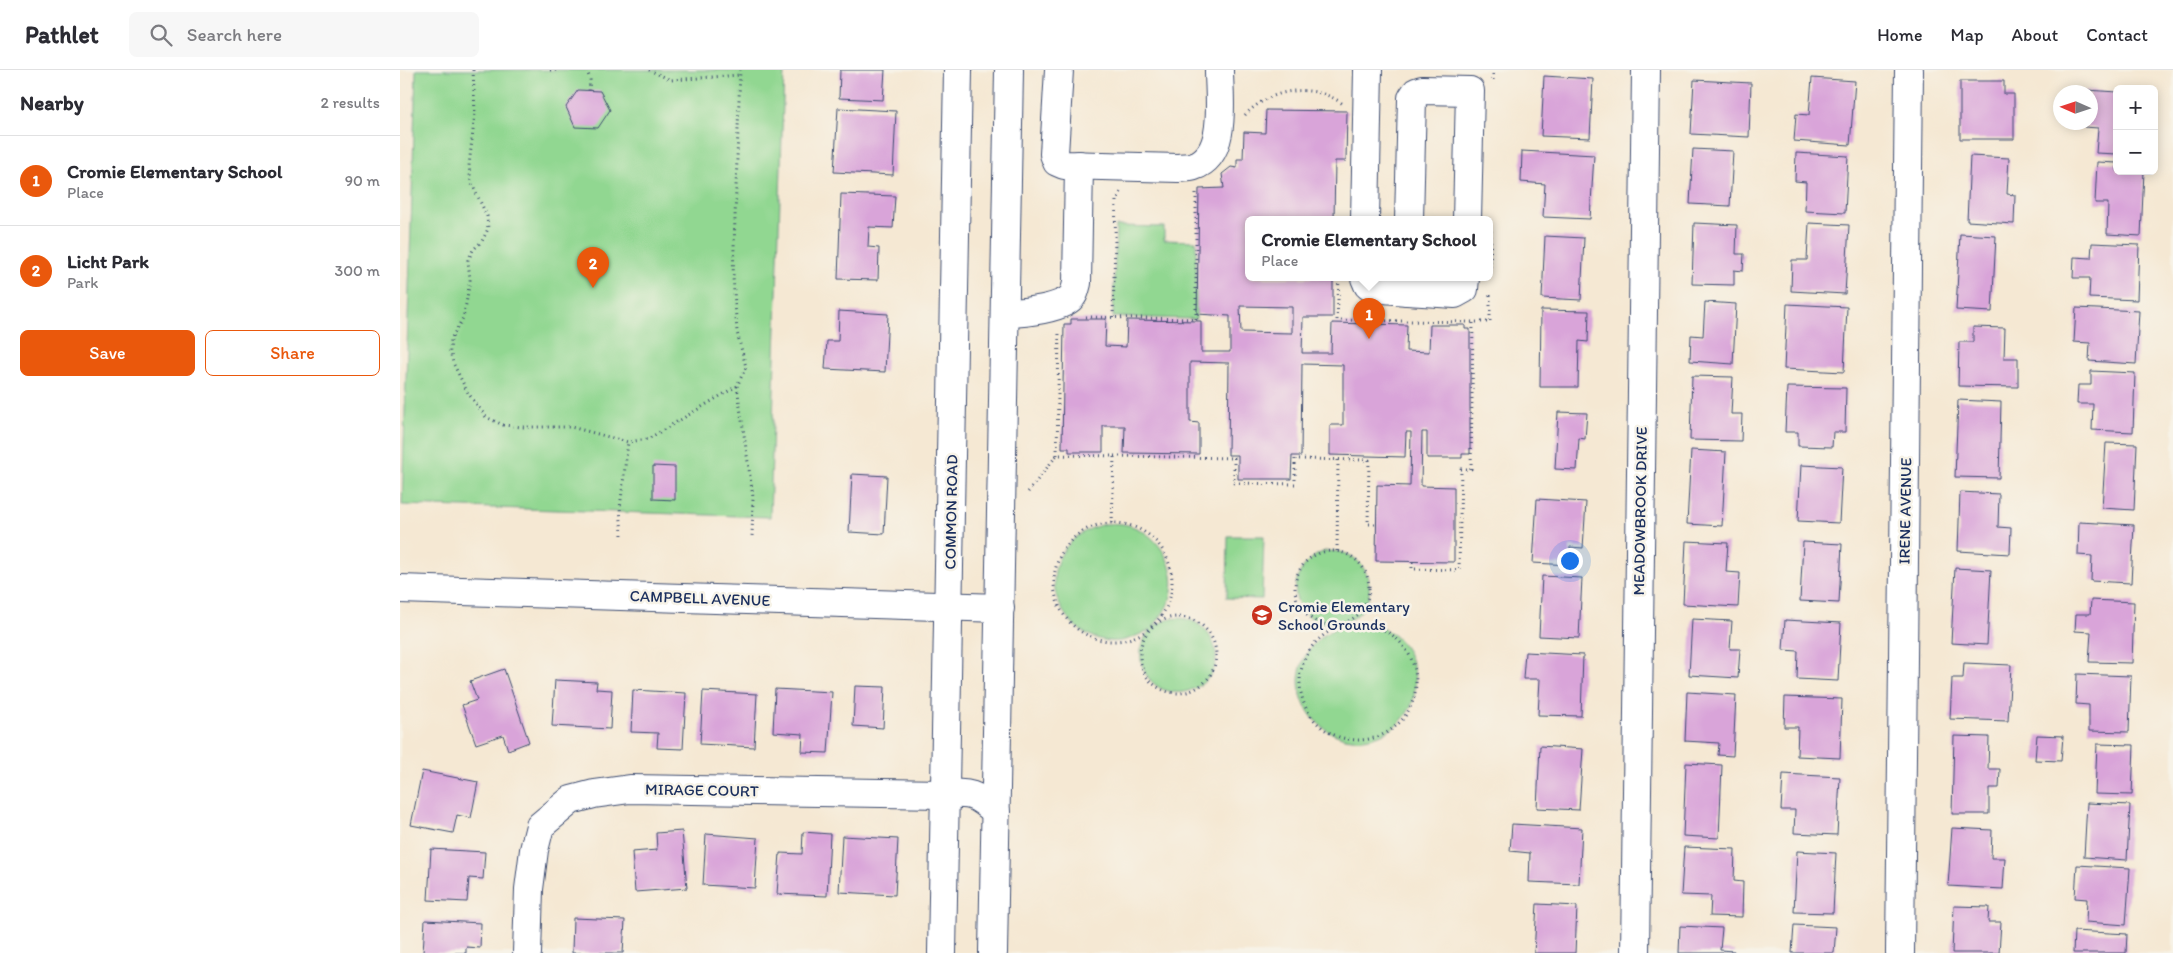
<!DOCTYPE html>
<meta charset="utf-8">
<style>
:root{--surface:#fff;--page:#f7f7f7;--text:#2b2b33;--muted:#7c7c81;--line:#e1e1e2;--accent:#ea580c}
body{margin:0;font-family:Itim,sans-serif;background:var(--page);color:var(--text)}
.controls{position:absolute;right:15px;top:15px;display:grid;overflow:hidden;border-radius:8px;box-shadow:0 2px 12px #0003}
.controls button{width:45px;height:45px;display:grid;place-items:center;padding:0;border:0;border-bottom:1px solid var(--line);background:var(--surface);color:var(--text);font:25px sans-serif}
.compass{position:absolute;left:1653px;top:15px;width:45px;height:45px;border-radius:50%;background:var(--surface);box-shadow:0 2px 12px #0003;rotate:273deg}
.you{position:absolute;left:1169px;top:490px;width:18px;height:18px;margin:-12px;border:4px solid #fff;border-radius:50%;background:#1a73e8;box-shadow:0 0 0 8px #1a73e833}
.badge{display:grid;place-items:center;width:32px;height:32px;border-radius:50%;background:var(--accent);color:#fff;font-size:16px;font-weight:700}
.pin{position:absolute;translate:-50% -41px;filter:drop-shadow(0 1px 2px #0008)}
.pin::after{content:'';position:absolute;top:26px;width:18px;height:15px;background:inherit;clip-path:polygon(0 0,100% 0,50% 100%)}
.popup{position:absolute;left:845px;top:146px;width:248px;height:65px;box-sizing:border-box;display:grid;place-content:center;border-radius:8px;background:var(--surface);filter:drop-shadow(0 1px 4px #0005);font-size:16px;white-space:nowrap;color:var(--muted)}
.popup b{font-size:19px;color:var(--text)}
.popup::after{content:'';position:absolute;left:50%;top:100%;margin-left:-10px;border:10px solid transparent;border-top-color:var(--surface)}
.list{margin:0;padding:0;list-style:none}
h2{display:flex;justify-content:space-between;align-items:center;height:65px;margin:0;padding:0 20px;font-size:21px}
h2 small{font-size:16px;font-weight:400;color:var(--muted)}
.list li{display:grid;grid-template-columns:32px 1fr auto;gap:15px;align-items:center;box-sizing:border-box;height:90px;padding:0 20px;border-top:1px solid var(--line)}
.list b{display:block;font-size:19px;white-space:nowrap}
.list p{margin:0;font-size:16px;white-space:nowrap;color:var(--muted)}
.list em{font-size:16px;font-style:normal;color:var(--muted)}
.actions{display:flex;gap:10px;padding:15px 20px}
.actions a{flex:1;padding:11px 0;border:1px solid var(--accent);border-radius:8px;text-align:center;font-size:18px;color:var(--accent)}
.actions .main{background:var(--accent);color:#fff}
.icon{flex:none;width:28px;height:28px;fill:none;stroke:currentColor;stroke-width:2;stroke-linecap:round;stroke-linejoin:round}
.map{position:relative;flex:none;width:1773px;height:883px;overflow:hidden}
header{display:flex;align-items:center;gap:30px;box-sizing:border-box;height:70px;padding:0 25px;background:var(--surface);border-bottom:1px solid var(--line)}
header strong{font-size:24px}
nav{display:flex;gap:28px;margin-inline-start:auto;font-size:18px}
.search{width:350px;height:45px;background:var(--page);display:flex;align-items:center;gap:12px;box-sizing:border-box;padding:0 18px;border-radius:8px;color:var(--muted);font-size:19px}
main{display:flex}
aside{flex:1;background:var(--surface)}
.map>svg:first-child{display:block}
.green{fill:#91d791;stroke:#568378}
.building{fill:#d9a4d9;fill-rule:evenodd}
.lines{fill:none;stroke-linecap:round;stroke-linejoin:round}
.minor-casing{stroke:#3c4b70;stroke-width:30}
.path{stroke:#3c4b70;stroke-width:3;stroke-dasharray:1 4;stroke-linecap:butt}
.minor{stroke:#fff;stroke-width:28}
.labels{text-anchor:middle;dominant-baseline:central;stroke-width:5;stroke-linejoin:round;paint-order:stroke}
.street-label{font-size:16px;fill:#1b2f5e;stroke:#f7f3e8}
.poi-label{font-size:16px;fill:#1b2f5e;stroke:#f7f3e8;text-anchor:start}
</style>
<header>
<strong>Pathlet</strong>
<div class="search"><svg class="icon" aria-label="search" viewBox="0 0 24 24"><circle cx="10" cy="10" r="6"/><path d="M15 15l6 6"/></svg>Search here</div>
<nav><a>Home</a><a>Map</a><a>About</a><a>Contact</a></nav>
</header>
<main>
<aside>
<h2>Nearby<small>2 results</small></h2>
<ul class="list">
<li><span class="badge">1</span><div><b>Cromie Elementary School</b><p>Place</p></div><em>90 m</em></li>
<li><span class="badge">2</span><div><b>Licht Park</b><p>Park</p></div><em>300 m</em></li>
</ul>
<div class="actions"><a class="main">Save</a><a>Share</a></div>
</aside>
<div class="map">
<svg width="1773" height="883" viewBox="0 0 1773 883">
<rect width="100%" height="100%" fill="#f7f3e8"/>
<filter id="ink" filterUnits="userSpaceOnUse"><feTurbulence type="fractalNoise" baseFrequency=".02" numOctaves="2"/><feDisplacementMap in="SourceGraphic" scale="10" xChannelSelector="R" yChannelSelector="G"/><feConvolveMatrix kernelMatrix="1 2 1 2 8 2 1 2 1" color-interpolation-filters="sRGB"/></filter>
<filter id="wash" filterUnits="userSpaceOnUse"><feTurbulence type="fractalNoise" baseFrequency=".0096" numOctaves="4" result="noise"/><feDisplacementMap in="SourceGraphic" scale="20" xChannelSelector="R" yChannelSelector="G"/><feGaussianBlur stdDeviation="1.12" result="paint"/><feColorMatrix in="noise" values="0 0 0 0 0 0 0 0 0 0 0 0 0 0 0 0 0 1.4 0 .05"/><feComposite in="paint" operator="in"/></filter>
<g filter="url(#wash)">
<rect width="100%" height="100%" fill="#f5e8d3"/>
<g class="green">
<polygon points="16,0 384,0 370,447 2,435"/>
<polygon points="716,156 764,157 764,170 796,171 796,249 713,247"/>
<path d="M704 454C710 454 717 453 723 454 757 459 781 498 770 530 766 540 759 549 753 557 801 524 841 593 797 617 788 622 779 624 768 621 747 616 734 590 744 570 745 566 748 563 750 560 737 565 725 573 710 571 663 567 634 507 671 472 681 462 691 458 704 454Z"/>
<polygon points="828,466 864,466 862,529 827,528"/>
<path d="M925 481C933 481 941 481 949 485 968 494 976 521 963 539 958 545 951 549 945 554 957 554 968 553 979 557 1008 568 1019 598 1014 626 1012 640 1000 655 988 661 929 694 871 621 914 574 922 565 932 560 943 555 935 554 927 556 919 552 883 537 891 494 925 481Z"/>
</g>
<g id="blocks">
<g class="building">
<polygon points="440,0 485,0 483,30 439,28"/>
<polygon points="1144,6 1193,9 1190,68 1141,66"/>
<polygon points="1412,8 1455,11 1450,75 1394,71 1396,44 1409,45"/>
<polygon points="1294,10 1351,13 1349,67 1291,64"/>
<polygon points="1560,11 1604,11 1604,24 1614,24 1614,69 1560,69"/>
<polygon points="178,20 200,21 210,40 198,58 175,57 166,37"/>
<polygon points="1686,20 1717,22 1717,84 1696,83 1698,58 1684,57 1684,52 1690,52 1690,22 1686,22"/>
<polygon points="438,38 496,41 493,105 434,102"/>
<path d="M866 40 947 41 946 91H935L934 150H849V208H933V247H903L902 283H931L932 253 1007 255 1006 281 1029 282 1030 255H1065V259H1070V384H1062V388H1027V362H1022L1021 416 1054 417V492L976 491 977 415 1010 416 1011 362H1006L1005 387 930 385V355H943V295L902 294 901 386H892L891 409H838V385H828L829 293 790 292V352L799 353V384L724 383 725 356H703V382H669V378H662L664 254H671V249H706L705 276 726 277 727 250 801 251V282H830V246L797 244 799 119 824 118 822 104 831 97 837 98V89H843L844 62 865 63ZM840 236 892 237V263L841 262Z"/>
<polygon points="1293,79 1333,81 1330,136 1290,134"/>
<polygon points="1122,81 1194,85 1190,149 1143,147 1145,114 1121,112"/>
<polygon points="1396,83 1448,86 1445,143 1405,141 1406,112 1395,111"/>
<polygon points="1570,86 1609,88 1607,124 1615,125 1614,154 1567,151"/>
<polygon points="1697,92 1717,93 1717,101 1744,101 1741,166 1707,164 1708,133 1695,133"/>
<polygon points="441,124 495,126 493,158 469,157 468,177 479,178 478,210 438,209"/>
<polygon points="1294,153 1337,155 1336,184 1344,184 1343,201 1334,200 1334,215 1292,214"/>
<polygon points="1409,153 1449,155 1445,224 1391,221 1392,190 1407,190"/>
<polygon points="1560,164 1596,166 1592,242 1556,240"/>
<polygon points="1145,166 1184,168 1181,230 1142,228"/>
<polygon points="1692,173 1739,175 1737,230 1689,228 1690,208 1673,208 1674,187 1691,188"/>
<polygon points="1305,232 1336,234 1333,294 1290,291 1291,265 1303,266"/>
<polygon points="1387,234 1447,237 1444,302 1384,299"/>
<polygon points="1676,238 1739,241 1736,294 1689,291 1690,273 1674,272"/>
<polygon points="1141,240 1189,241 1188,272 1179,271 1178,317 1140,317"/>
<polygon points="439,241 488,244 485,302 425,299 427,271 438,271"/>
<polygon points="1573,257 1605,258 1604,288 1618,288 1618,317 1558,316 1559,272 1573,272"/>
<polygon points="1691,301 1735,303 1733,362 1692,360 1693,334 1677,334 1678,315 1691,315"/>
<polygon points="1292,306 1333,307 1331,344 1342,344 1341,371 1290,370"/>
<polygon points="1387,317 1446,318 1445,362 1433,362 1432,377 1398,376 1398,362 1385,362"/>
<polygon points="1558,330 1601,332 1599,408 1555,407"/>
<polygon points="1158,342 1187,343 1185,369 1179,368 1177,400 1155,399"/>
<polygon points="1706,373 1737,374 1734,440 1702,438"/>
<polygon points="1291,380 1326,382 1322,456 1287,454"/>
<polygon points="1401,395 1442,397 1439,453 1398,451"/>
<polygon points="253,396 275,397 275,430 253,429"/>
<polygon points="452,404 487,406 484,464 449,462"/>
<polygon points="1560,422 1599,424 1598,457 1611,458 1610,484 1558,481"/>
<polygon points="1137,429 1186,432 1183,478 1170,477 1170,495 1133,493"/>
<polygon points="1679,452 1734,455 1731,513 1691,511 1692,486 1678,485"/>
<polygon points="1286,471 1328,473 1326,502 1340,503 1338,537 1283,534"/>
<polygon points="1403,472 1442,474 1439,533 1400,531"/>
<polygon points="1555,498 1591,500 1587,575 1551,573"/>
<polygon points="1142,506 1182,508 1179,568 1139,566"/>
<polygon points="1691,530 1734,532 1732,593 1689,592 1691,562 1675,561 1676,544 1690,544"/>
<polygon points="1292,549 1332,551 1330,579 1340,579 1338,608 1289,605"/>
<polygon points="1385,550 1441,553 1438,611 1397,609 1398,581 1383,580"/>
<polygon points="1125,582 1183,585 1181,646 1138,645 1140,609 1123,609"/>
<polygon points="1564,593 1611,595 1608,651 1550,649 1552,608 1563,608"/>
<polygon points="104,599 129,672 108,680 103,665 76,674 62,635 77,630 70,611"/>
<polygon points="1677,604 1731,606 1729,662 1689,661 1689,635 1676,634"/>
<polygon points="155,610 197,612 196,619 212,620 210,659 152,656"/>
<polygon points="455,616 485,617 483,658 453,656"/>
<polygon points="375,619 432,622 428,683 402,682 403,664 373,662"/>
<polygon points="233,620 286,623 283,679 257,678 258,663 231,662"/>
<polygon points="303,621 357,624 354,677 300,674"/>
<polygon points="1287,622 1336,625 1333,686 1318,685 1319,673 1285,671"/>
<polygon points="1385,627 1442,629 1440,688 1397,686 1398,657 1384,657"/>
<polygon points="1637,665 1663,666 1661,691 1635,690"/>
<polygon points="1554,666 1589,667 1588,699 1600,699 1599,718 1589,718 1589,744 1552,744"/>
<polygon points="1697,674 1734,675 1732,725 1695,724"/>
<polygon points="1140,676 1183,679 1179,740 1137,738"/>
<polygon points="1286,693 1322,695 1319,768 1283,766"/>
<polygon points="22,701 78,712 71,748 57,745 53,763 11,755"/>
<polygon points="1383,704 1440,707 1437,765 1394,763 1395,740 1381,740"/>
<polygon points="1687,733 1730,735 1727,790 1684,787"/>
<polygon points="1112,754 1182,758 1179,814 1129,812 1130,783 1110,781"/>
<polygon points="1552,758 1592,760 1591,788 1605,788 1603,819 1548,816"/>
<polygon points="282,761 287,818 235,822 232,782 257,780 256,763"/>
<polygon points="403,762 430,764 427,826 377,824 380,783 402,784"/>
<polygon points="306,764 358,768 355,818 303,815"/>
<polygon points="442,766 498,769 495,825 439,822"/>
<polygon points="1284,777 1335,779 1334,811 1343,812 1342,847 1310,846 1311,826 1281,825"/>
<polygon points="31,779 85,782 83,809 69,808 67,832 28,830"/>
<polygon points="1397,781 1436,783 1433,843 1394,842"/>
<polygon points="1677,795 1730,798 1726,855 1686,852 1687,829 1675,828"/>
<polygon points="1137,834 1177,836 1175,883 1134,883"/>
<polygon points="1554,836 1589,837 1588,852 1601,852 1599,883 1552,883"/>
<polygon points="173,848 225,850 223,883 172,883"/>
<polygon points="25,850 81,853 80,878 66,877 66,883 23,883"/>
<polygon points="1394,855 1436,857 1434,883 1392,883"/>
<polygon points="1280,856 1322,858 1320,880 1334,881 1334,883 1279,883"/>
<polygon points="1674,861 1727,864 1726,883 1673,883"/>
</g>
</g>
</g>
<g filter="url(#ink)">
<use href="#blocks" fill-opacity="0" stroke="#3c4b70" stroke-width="1"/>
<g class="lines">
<g class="minor-casing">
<g id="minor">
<path d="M659 0 654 84 657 92 664 95 778 98C783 97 789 98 794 96 828 85 819 28 819 0"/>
<polyline points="965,150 968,0"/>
<polyline points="1009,150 1012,28 1016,22 1022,20 1070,21 1067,150"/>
<polyline points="965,208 968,215 972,218 1007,221"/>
<polyline points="1007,208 1007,221 1055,224 1064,219 1065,208"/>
<path d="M606 243C621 243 665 239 673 225 675 222 676 217 677 213L679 95"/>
<polyline points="0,519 600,538"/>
<path d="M127 883 129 819 134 780 140 756 171 730 194 724 230 719 544 724C570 723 575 723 596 742"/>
<polyline points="542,883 558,0"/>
<polyline points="593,883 609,0"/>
<polyline points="1235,883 1246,0"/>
<polyline points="1500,883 1509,0"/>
</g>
</g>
<g class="path">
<polyline points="73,0 75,43 69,96 71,112 87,146 88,159 82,171 73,180 68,190 70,210 66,234 63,248 51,269 50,281 53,293 68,323 86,347 103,355 122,357 171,357 228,372 248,369 337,316 346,297 337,262 333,207 340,0"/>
<polyline points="150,0 156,0"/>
<polyline points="187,0 190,10 189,20"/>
<polyline points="249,0 271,10 340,5"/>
<polyline points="1093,10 1093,0"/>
<path d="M845 45C871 18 913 12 943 34"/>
<polyline points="1090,202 1091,158"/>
<polyline points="939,209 937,250 1073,252"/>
<polyline points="686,247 796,249 796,120"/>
<polyline points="713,247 716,130 721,122"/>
<polyline points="337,316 353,427 352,467"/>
<polyline points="657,385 659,261"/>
<polyline points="714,386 834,388 834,413 895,414 895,389 969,390 968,454 977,454"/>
<polyline points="628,422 657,385 714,386 712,454"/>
<circle cx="713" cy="512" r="59"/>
<polyline points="222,465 220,438 228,372"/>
<polyline points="937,481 938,390"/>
<circle cx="932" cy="518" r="37"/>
<polyline points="1012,492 1012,499 1059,500 1061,399 1071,399 1073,252 1090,252 1090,223"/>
<circle cx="778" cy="585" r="38"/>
<circle cx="958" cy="612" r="58"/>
</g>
<use href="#minor" class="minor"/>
</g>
</g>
<defs>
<g id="school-disc" transform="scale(1.125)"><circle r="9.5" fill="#c8321e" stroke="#f7f3e8"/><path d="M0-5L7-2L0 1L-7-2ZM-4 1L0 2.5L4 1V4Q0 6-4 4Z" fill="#fff"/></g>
</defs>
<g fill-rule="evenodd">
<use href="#school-disc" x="862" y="545"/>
</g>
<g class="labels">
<g class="street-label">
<text transform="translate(1240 441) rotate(-89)">MEADOWBROOK DRIVE</text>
<text transform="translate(1505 441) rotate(-89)">IRENE AVENUE</text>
<text transform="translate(551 442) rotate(-89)">COMMON ROAD</text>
<text transform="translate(300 528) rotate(2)">CAMPBELL AVENUE</text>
<text transform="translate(302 720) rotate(1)">MIRAGE COURT</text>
</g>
<g class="poi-label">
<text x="878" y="536">Cromie Elementary<tspan x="878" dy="18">School Grounds</tspan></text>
</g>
</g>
</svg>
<div class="controls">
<button>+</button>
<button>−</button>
</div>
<svg class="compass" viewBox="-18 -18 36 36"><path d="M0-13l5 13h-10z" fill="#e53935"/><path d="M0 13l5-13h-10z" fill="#7c7c81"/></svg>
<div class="you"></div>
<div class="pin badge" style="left:969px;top:269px">1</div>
<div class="popup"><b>Cromie Elementary School</b>Place</div>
<div class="pin badge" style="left:193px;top:218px">2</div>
</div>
</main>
